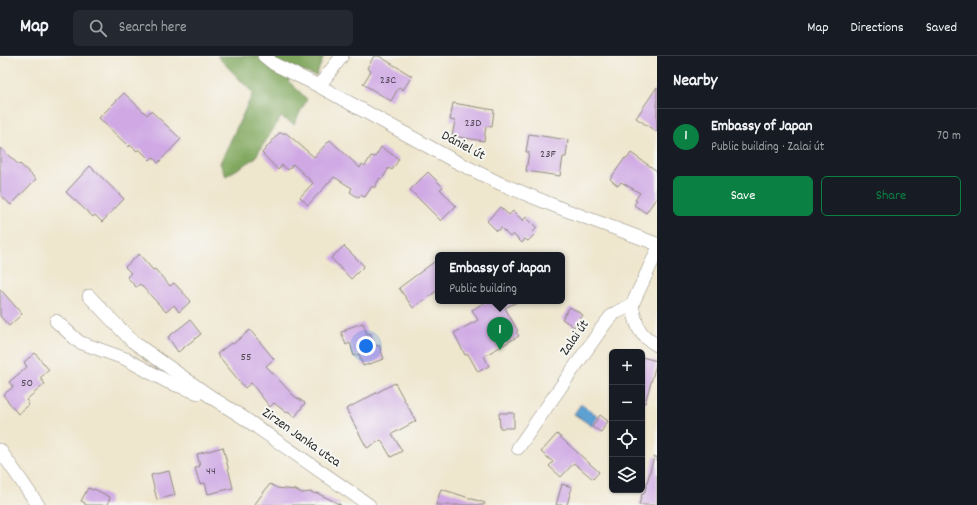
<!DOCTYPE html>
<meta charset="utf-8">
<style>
:root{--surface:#171b24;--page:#242831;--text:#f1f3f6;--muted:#9ea1a6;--line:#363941;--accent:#0b8043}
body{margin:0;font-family:Dekko,sans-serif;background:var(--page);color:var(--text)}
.controls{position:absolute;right:12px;bottom:12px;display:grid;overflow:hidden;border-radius:6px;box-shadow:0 1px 3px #0004}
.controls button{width:36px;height:36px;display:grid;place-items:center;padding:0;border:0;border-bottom:1px solid var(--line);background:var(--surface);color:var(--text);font:20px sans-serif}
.you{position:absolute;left:366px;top:290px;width:14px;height:14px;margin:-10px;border:3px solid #fff;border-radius:50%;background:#1a73e8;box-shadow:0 0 0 6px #1a73e833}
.badge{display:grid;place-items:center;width:26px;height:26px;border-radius:50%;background:var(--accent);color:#fff;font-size:13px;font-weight:700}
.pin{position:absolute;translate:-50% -33px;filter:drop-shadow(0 1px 2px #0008)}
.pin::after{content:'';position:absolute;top:21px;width:14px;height:12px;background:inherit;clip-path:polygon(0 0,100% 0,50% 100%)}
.popup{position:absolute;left:435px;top:196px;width:130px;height:52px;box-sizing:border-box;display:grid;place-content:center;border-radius:6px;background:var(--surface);filter:drop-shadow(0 1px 3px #0005);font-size:13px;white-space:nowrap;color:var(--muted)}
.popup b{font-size:15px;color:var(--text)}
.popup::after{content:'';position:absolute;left:50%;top:100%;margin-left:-8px;border:8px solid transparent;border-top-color:var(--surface)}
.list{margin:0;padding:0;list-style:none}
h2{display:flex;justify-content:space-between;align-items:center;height:52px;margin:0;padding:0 16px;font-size:17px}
h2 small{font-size:13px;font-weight:400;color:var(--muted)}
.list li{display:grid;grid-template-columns:26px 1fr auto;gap:12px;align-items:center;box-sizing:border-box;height:56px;padding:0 16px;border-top:1px solid var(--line)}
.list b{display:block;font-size:15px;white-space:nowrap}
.list p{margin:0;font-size:13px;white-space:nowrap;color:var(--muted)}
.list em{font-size:13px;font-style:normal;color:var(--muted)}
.actions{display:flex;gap:8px;padding:12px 16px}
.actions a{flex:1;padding:9px 0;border:1px solid var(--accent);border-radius:6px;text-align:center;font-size:14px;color:var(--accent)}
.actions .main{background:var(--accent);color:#fff}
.icon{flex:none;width:22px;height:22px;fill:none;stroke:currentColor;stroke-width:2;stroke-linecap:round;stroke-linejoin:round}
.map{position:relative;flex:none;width:657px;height:449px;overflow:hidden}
header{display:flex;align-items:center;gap:24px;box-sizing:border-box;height:56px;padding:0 20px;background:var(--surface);border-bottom:1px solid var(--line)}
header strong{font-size:19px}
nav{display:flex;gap:22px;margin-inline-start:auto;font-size:14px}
.search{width:280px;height:36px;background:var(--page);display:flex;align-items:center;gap:10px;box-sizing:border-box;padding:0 14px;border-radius:6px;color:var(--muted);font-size:15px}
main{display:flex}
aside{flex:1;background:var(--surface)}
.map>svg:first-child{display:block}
.forest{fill:#81a85f;stroke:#566a45}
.water{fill:#5da1d2;stroke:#44667e}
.building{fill:#cfa8e4}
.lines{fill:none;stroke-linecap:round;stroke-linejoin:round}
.minor-casing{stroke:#8d887c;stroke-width:14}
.minor{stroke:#fff;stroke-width:13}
.labels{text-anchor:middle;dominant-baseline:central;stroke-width:4;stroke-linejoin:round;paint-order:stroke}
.number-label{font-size:12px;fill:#544a59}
.street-label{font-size:14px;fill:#2b2b2b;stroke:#f6f6f2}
</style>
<header>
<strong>Map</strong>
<div class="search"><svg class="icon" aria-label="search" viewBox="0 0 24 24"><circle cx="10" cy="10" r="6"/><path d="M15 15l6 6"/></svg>Search here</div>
<nav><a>Map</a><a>Directions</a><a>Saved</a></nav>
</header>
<main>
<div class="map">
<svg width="657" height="449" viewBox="0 0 657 449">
<rect width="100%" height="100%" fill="#f6f6f2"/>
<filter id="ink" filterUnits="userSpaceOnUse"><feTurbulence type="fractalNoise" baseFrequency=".025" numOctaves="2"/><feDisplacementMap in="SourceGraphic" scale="8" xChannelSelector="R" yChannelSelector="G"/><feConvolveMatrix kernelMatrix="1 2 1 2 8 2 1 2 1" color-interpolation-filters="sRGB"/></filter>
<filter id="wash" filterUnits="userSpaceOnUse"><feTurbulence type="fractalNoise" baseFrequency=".012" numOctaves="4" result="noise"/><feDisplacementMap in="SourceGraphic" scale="16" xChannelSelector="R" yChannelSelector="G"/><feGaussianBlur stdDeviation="0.9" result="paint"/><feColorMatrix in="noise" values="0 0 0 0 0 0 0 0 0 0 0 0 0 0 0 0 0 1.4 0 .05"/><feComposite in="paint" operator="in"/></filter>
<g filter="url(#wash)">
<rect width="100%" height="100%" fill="#efe6ce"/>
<polygon class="forest" points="217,0 324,0 316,20 296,13 288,25 307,43 294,68 281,61 254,103 226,120 220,107 253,37"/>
<polygon class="water" points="581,348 598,360 592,370 574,358"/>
<g id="blocks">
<g class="building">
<polygon points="374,0 379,0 412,20 403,34 399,31 391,45 363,28 371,15 367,12"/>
<polygon points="657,31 657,76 636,62"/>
<polygon points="124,37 147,59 151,55 181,83 158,107 153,101 150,104 139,93 137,95 130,89 129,91 99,62"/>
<polygon points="453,47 494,54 492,71 486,70 484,85 452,80 455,65 450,64"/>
<polygon points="279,77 286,77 314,101 330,84 360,112 362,108 365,110 371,100 375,101 381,91 399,103 392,114 389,112 382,123 380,122 374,132 372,130 365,141 360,139 359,142 350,136 352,132 334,121 308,149 300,141 313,127 293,108 288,114 282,109 278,114 262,97"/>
<polygon points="529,78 568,84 566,101 563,101 560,120 526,115 529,96 526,96"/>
<polygon points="0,92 19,109 20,108 36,123 11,149 0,139"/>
<polygon points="631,97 657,115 657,141 646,157 634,149 637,145 635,144 640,137 621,126 618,130 610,123 625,102 627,103"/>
<polygon points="90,110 124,143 102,166 95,159 93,161 66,136"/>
<polygon points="428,116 443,131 440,133 456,150 441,165 410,134"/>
<polygon points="500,151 509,159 513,155 523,165 526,161 537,172 533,176 535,178 528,185 525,183 522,187 513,178 510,181 501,172 497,175 487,165"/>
<polygon points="344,190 364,210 351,223 331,202"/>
<polygon points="139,198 153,214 155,213 170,230 174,227 191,245 179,256 174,249 166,256 140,228 136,231 127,221 131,217 125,211"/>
<polygon points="438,203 438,234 413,252 399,232"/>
<polygon points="0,233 22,258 9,270 0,260"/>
<polygon points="487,245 519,245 505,252 518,275 516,276 519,280 484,300 489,310 478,316 468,298 465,299 454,277 478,264 472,254"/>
<polygon points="570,251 583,259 574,271 562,263"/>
<polygon points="190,264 201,278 178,296 168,281"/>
<polygon points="363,267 367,278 370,277 375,290 379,289 384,303 363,310 359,298 354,300 350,287 346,289 341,276 346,275 345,273"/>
<polygon points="250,274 274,303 266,310 294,340 305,347 295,361 288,355 287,357 274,347 270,351 251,327 245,332 217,298 231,287 233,288"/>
<polygon points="35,297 49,314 40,322 45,328 26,344 29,347 27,348 29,349 18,358 3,339 13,331 9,326 27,311 24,306"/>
<polygon points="642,301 657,305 645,347 642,346"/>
<polygon points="395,327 416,365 392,378 402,395 391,401 381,384 367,392 346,353"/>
<polygon points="499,357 514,357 514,372 500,372"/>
<polygon points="600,359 608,365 601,376 592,371"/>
<polygon points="557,378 599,416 593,423 574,407 561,421 549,410 553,406 541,396"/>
<polygon points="223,391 233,432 208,438 205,427 200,428 195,412 200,410 197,398"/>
<polygon points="654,401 657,401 657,449 639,449 642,438 644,438"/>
<polygon points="169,415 175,439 157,444 151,419"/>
<polygon points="270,428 277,432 296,434 302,437 311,436 316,438 317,437 341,449 254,449"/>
<polygon points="562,428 572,431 567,449 556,449"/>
<polygon points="88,432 93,434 94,433 110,441 108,449 85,449 85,447 81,445"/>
<polygon points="441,433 485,447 484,449 436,449"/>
</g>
</g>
</g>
<g filter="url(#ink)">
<use href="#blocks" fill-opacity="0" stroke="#8d887c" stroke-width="1"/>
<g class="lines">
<g class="minor-casing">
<g id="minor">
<polyline points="264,0 274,8 319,30 451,103 499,127 560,152 657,188"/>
<polyline points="319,30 342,0"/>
<polyline points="89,240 132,285 214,343 241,360 369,449"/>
<path d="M632 249C637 270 637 278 657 289"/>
<polyline points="56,265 79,286 126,303 168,326 198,337"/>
<polyline points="518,392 604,269 612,259 617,256 632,249 657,195"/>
<polyline points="0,394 38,449"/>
</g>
</g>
<use href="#minor" class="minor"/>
</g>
</g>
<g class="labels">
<g class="number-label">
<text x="388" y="24">23C</text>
<text x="473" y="67">23D</text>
<text x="548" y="98">23F</text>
<text x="246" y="301">55</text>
<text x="27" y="327">50</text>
<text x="211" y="415">44</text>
</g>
<g class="street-label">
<text transform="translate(463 90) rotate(28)">Dániel út</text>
<text transform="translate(575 282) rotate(-55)">Zalai út</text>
<text transform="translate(301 382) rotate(35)">Zirzen Janka utca</text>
</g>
</g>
</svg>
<div class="controls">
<button>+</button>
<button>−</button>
<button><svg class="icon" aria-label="locate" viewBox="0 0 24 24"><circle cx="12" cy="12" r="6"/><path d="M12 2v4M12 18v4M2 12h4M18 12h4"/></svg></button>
<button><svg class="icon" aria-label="layers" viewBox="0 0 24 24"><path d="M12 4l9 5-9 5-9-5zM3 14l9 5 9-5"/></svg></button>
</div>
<div class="you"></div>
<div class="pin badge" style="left:500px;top:294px">1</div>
<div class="popup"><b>Embassy of Japan</b>Public building</div>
</div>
<aside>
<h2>Nearby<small></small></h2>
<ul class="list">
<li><span class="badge">1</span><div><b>Embassy of Japan</b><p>Public building · Zalai út</p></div><em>70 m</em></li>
</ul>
<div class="actions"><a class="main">Save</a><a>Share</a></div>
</aside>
</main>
